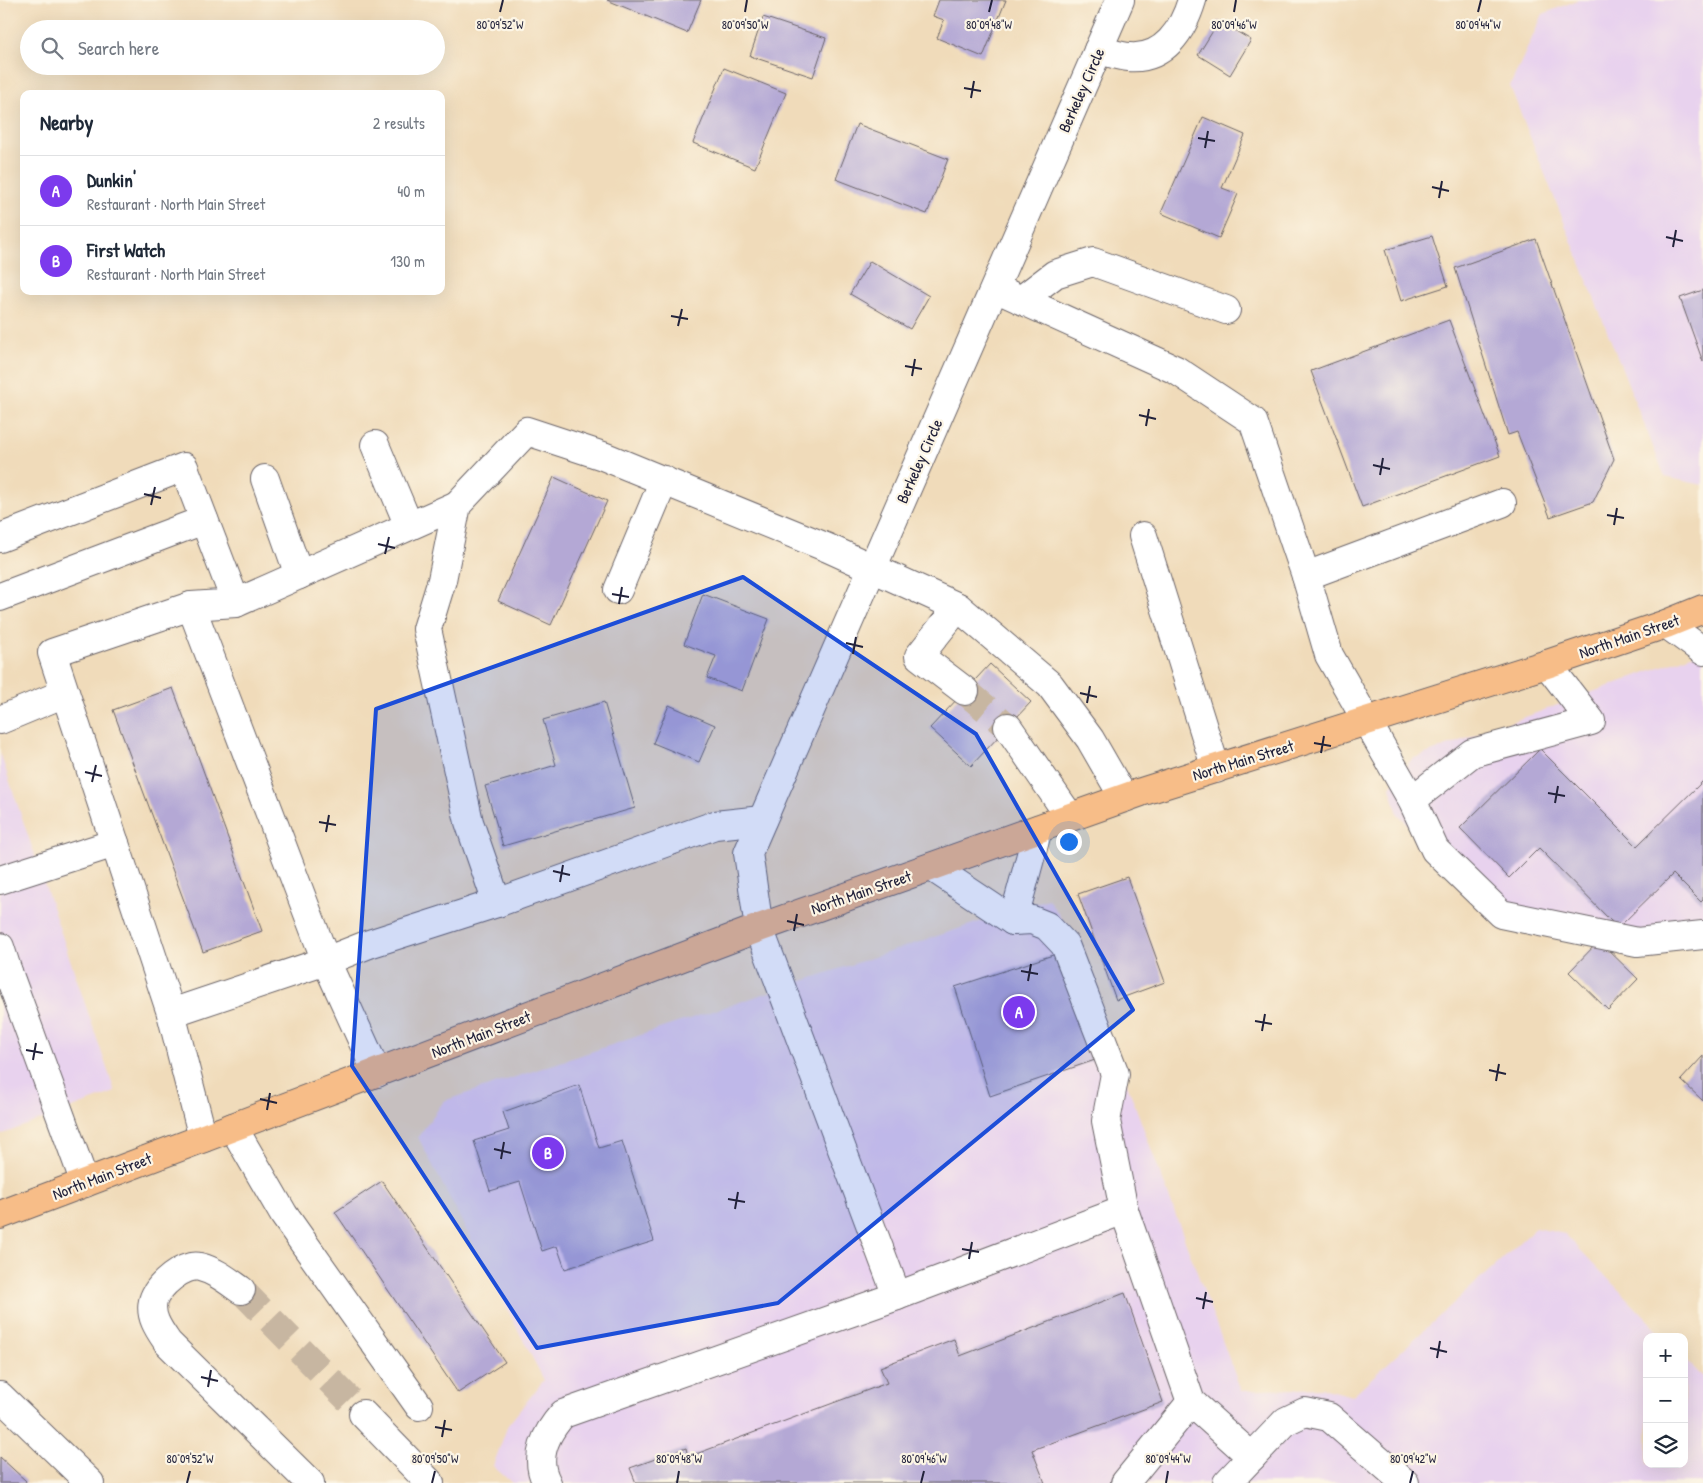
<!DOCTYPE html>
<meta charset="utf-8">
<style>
:root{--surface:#fff;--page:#f2f2f3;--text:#1f2937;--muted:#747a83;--line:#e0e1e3;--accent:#7c3aed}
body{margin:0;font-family:"Patrick Hand",sans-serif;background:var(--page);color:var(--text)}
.controls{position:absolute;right:15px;bottom:15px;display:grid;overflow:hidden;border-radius:10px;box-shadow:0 5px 20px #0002}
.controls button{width:45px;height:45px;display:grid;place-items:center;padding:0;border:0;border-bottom:1px solid var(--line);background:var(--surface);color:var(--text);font:25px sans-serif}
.you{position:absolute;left:1068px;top:841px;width:18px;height:18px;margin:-12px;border:4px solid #fff;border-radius:50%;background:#1a73e8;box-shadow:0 0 0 8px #1a73e833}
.badge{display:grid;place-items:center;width:32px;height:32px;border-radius:50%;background:var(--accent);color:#fff;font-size:16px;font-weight:700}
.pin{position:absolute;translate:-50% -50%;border:2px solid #fff;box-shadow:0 1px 5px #0006}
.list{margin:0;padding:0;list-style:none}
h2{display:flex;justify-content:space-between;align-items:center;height:65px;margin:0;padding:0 20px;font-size:21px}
h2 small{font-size:16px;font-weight:400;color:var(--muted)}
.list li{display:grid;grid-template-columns:32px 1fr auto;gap:15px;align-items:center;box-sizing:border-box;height:70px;padding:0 20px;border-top:1px solid var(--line)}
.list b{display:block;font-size:19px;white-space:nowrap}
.list p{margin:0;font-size:16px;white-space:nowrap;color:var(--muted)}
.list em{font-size:16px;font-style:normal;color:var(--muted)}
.icon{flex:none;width:28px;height:28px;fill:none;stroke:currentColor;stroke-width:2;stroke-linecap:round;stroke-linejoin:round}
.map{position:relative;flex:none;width:1703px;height:1483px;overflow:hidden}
.search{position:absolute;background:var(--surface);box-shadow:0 5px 20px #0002;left:20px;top:20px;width:425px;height:55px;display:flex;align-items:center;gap:12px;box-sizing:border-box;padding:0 18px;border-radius:28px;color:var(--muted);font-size:19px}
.panel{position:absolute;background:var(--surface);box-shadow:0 5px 20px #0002;left:20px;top:90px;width:425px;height:205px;border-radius:10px}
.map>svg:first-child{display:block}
.built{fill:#e8d2ee}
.building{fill:#b4a8d5}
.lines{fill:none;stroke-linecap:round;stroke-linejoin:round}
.minor-tunnel{stroke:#c7b6a1;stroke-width:28;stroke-dasharray:28 14;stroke-linecap:butt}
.minor-casing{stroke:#6a6367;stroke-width:30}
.major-casing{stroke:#6a6367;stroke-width:30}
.minor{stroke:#fff;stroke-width:28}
.major{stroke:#f7bd88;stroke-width:28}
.marked{fill:#1d4ed8;fill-opacity:0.2;stroke:#1d4ed8;stroke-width:4;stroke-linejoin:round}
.ticks{fill:none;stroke:#22223b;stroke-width:2}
.labels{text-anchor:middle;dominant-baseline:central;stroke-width:4.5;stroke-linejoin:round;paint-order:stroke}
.street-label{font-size:16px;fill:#22223b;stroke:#fcf5e5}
.ticks-label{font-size:12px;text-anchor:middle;fill:#22223b;stroke:#fcf5e5;stroke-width:4.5;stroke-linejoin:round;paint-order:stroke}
</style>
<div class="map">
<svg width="1703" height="1483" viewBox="0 0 1703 1483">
<rect width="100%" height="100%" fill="#fcf5e5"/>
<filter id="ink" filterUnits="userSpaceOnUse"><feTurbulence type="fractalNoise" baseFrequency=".02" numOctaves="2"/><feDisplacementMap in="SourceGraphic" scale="10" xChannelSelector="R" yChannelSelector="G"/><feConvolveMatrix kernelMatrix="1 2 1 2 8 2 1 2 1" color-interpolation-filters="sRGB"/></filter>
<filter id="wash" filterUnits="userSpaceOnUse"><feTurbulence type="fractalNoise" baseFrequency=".0096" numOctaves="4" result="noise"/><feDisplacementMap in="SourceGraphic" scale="20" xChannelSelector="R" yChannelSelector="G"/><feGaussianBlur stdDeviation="1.12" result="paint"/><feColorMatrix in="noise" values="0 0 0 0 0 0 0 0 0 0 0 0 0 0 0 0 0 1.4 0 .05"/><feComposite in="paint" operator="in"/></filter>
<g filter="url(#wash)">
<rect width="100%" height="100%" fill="#f0dbba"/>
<g class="built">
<polygon points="1578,0 1703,0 1703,485 1665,477 1510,86 1543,14"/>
<polygon points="1703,651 1703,942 1501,921 1398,814 1390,787 1412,759"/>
<polygon points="0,753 115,1092 0,1135"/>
<polygon points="1048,899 1071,933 1241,1391 1321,1388 1352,1396 1536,1228 1565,1234 1664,1337 1647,1337 1647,1464 1684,1464 1684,1358 1703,1377 1703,1483 512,1483 493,1466 508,1425 544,1380 418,1137 444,1101"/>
</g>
<g id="blocks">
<g class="building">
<polygon points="607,0 701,0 687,33"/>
<polygon points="939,0 1006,0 983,57 937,38 944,20 933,16"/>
<polygon points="763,17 826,38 813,77 750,56"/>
<polygon points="1219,21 1251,40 1230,75 1198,55"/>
<polygon points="724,68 786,93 755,168 693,143"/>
<polygon points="1203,117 1245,135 1222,188 1238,194 1219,238 1161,213"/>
<polygon points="857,124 948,159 927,214 836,179"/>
<polygon points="1432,236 1448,286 1401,301 1385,250"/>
<polygon points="1536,239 1614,459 1593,502 1550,517 1517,432 1508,435 1455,268"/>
<polygon points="870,261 929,296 910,329 850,294"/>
<polygon points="1703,290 1703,362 1680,298"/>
<polygon points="1449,320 1500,456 1362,507 1311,371"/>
<polygon points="554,477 607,501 551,625 498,601"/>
<polygon points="703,594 769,619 742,691 707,678 716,656 684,644"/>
<polygon points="990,664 1031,702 971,766 930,728"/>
<polygon points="173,688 262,931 203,952 113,710"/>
<polygon points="604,702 635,808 503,846 485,786 556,765 543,720"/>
<polygon points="669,705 715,725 699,762 653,743"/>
<polygon points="1540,749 1637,846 1703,781 1703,900 1701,902 1673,874 1618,928 1539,848 1509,878 1460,828"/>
<polygon points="1127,877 1165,982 1116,1000 1078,894"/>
<polygon points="1599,941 1638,979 1608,1010 1569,972"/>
<polygon points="1059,953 1098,1059 990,1096 955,987"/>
<polygon points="1703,1056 1703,1101 1681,1080"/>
<polygon points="579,1085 599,1148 622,1141 654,1241 565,1269 557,1246 542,1251 520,1182 490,1191 474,1141 509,1130 503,1112"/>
<polygon points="382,1181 505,1362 458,1393 335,1212"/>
<polygon points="1125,1293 1163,1402 1032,1450 1045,1483 636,1483 630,1468 686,1448 688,1457 887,1383 880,1367 954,1339 960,1356"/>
<polygon points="0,1457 26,1481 25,1483 0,1483"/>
</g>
</g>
</g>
<g filter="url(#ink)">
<use href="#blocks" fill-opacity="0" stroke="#6a6367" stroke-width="1"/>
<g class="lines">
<g class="minor-tunnel">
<polyline points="965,691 1008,727"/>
<polyline points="241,1290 363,1414"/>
</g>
<g class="minor-casing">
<g id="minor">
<polyline points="1120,0 748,853 759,928 897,1296 1124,1210 1191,1402 1252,1457"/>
<path d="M1098 50C1108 52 1119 56 1129 57 1164 60 1183 30 1192 0"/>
<polyline points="995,288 1176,370 1253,421 1306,576 1329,655 1412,800 1435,850 1501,914 1637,942 1703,935"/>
<polyline points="1021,300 1055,274 1093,262 1226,310"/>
<polyline points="375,445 409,526"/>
<polyline points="265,479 299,575"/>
<polyline points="1143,536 1216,769"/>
<polyline points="0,538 184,467 236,603 191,606"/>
<polyline points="1306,576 1502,503"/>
<polyline points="618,590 664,480"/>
<polyline points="0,597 204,520"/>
<polyline points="236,603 457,505"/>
<polyline points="958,607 919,656 965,691"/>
<polyline points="1666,624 1703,651"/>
<polyline points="0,720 65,693"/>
<polyline points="1008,727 1070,817"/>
<polyline points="1412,800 1472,753 1591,721 1547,664"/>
<polyline points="932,867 1013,921 1032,920 1047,926 1065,945 1115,1074 1106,1121 1124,1210"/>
<polyline points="0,880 115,843"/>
<polyline points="497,903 469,822 427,629 442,580 457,505 527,431 603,456 828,548 958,607 1050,685 1090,739 1124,798"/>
<polyline points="1013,921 1038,829"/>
<polyline points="0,947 8,972 0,975"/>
<polyline points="8,972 85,1183"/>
<polyline points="171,1013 203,1138"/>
<polyline points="377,1073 326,961 171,1013 52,653 191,606 326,961 369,944 497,903 715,825 762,820"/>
<polyline points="233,1127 284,1215 419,1406"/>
<path d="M241 1290C228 1281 216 1271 200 1267 184 1263 157 1286 153 1301 149 1317 160 1331 168 1343L310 1483"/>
<polyline points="0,1396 90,1483"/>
<polyline points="363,1414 430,1483"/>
<path d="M547 1483C533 1458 546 1433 563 1414L897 1296"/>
<polyline points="1125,1483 1191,1402"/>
<polyline points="1227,1483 1286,1421 1305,1412 1329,1417 1405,1483"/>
</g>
</g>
<g class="major-casing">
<polyline id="major" points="0,1215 759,928 1141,792 1547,664 1666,624 1703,609"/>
</g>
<use href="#minor" class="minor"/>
<use href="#major" class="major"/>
</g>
</g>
<path class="marked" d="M743 577 976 734 1133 1010 778 1303 537 1348 352 1066 376 709Z"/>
<path class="ticks" d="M500 12 503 0M745 12 747 0M989 12 992 0M1234 12 1236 0M1478 12 1481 0M964 88 981 91M971 98 974 81M1198 138 1215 141M1205 148 1208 131M1432 187 1449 191M1439 198 1442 181M1666 237 1683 241M1673 247 1676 230M671 316 688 319M678 326 682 309M905 366 922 369M912 376 915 359M1139 415 1156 419M1146 426 1149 409M1373 465 1390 469M1380 475 1383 458M144 494 161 498M151 505 155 487M1607 515 1624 518M1614 525 1617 508M378 544 395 548M385 554 389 537M612 594 629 597M619 604 622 587M846 643 863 647M853 654 856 637M1080 693 1097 697M1087 703 1090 686M1314 743 1331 746M1321 753 1324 736M85 772 102 776M92 782 96 765M1548 793 1565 796M1555 803 1558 786M319 822 336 825M326 832 329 815M553 871 570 875M560 882 563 865M787 921 804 925M794 931 797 914M1021 971 1038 974M1028 981 1031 964M1255 1021 1272 1024M1262 1031 1265 1014M26 1050 43 1053M33 1060 36 1043M1489 1070 1506 1074M1496 1081 1499 1064M260 1099 277 1103M267 1110 270 1093M494 1149 511 1153M501 1159 504 1142M728 1199 745 1202M735 1209 738 1192M962 1249 979 1252M969 1259 972 1242M1196 1298 1213 1302M1203 1309 1206 1292M1430 1348 1447 1352M1437 1358 1440 1341M201 1377 218 1381M208 1387 211 1370M435 1427 452 1430M442 1437 445 1420M187 1483 190 1471M432 1483 435 1471M677 1483 679 1471M921 1483 924 1471M1166 1483 1168 1471M1410 1483 1413 1471"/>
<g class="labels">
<g class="street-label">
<text transform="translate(1081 90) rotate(-66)">Berkeley Circle</text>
<text transform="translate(919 461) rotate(-66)">Berkeley Circle</text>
<text transform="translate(1629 636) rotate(-19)">North Main Street</text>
<text transform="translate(1243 760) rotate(-17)">North Main Street</text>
<text transform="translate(861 892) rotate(-19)">North Main Street</text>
<text transform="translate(481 1034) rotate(-21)">North Main Street</text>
<text transform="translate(102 1176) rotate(-21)">North Main Street</text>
</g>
</g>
<g class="ticks-label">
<text x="500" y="29">80°09'52"W</text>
<text x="745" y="29">80°09'50"W</text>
<text x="989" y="29">80°09'48"W</text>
<text x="1234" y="29">80°09'46"W</text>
<text x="1478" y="29">80°09'44"W</text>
<text x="190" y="1463">80°09'52"W</text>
<text x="435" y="1463">80°09'50"W</text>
<text x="679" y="1463">80°09'48"W</text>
<text x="924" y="1463">80°09'46"W</text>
<text x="1168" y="1463">80°09'44"W</text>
<text x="1413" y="1463">80°09'42"W</text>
</g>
</svg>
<div class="controls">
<button>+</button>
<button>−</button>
<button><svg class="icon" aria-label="layers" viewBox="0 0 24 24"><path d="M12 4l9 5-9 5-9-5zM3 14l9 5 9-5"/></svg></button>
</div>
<div class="you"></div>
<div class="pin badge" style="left:1019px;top:1012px">A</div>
<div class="pin badge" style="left:548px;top:1153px">B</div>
<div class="search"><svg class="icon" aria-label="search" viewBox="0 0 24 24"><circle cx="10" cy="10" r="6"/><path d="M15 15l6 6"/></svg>Search here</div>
<section class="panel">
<h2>Nearby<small>2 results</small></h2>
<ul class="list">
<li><span class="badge">A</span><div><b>Dunkin'</b><p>Restaurant · North Main Street</p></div><em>40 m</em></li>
<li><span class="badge">B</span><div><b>First Watch</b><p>Restaurant · North Main Street</p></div><em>130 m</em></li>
</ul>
</section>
</div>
